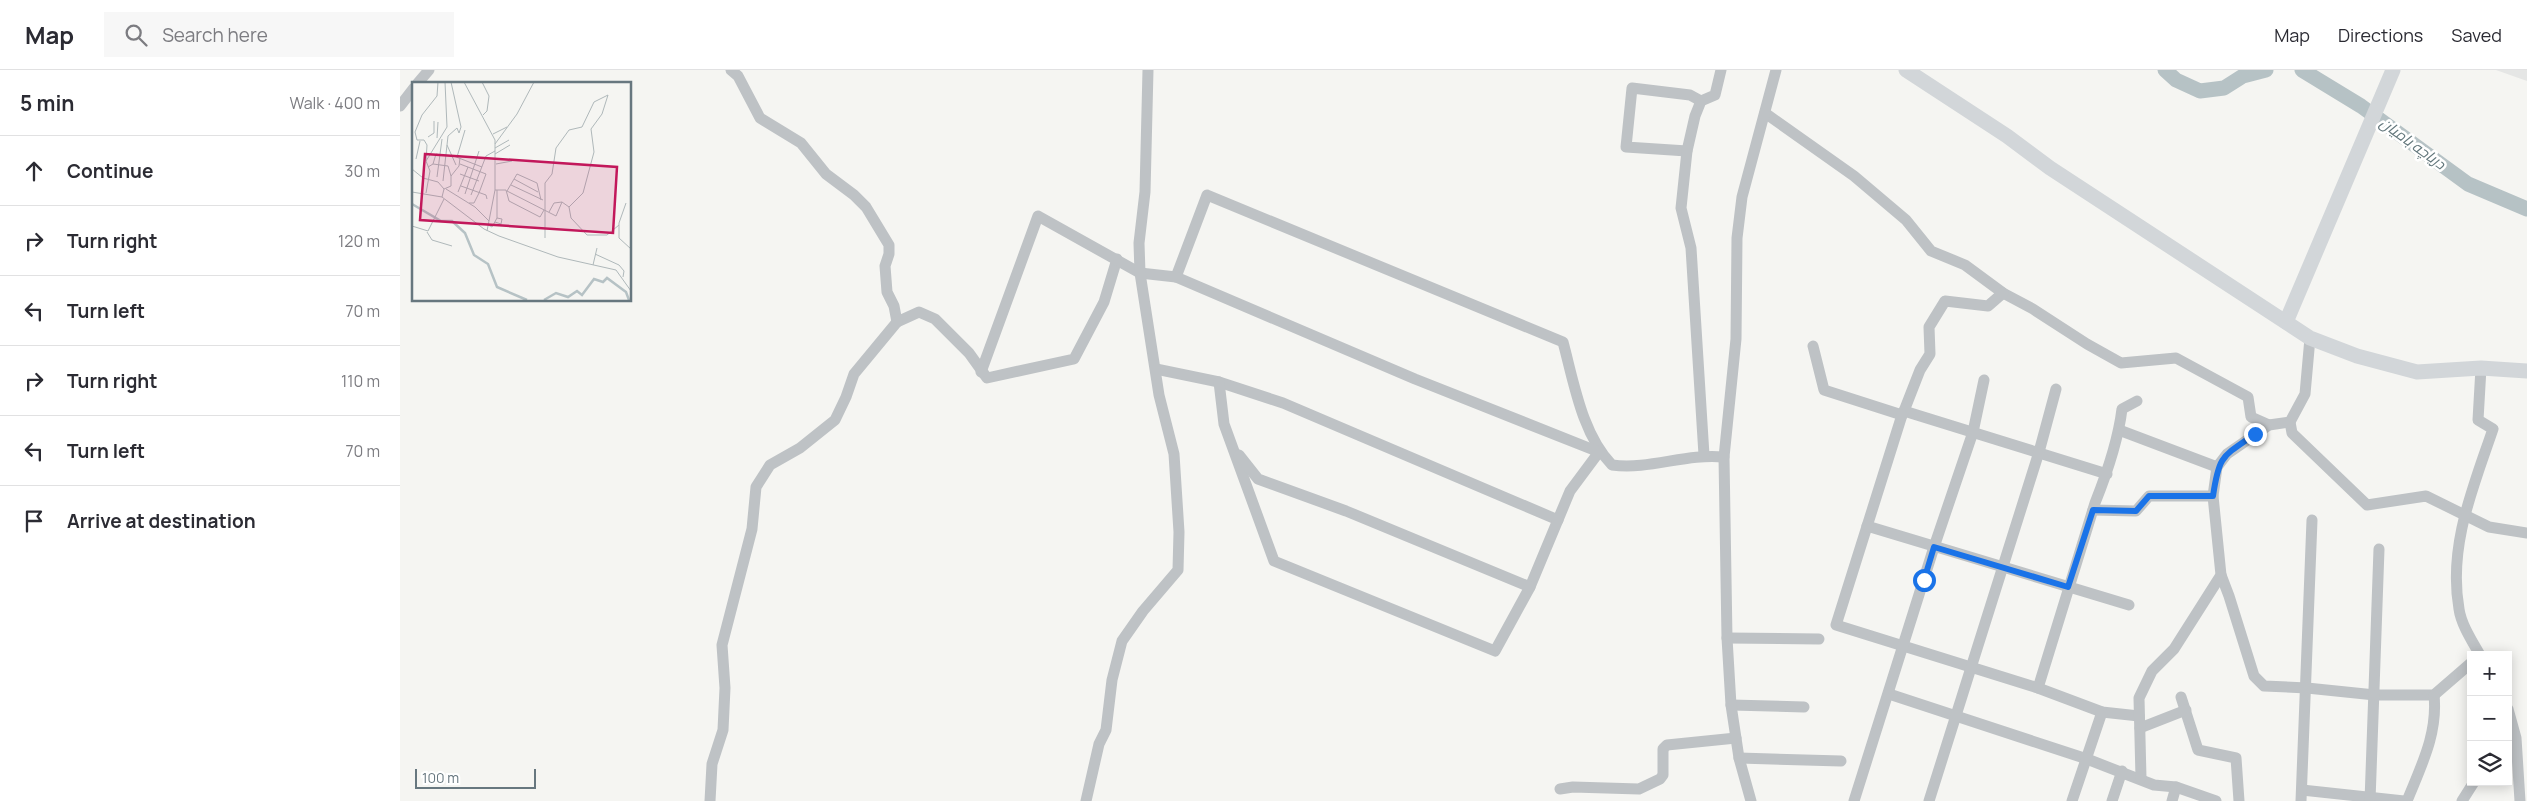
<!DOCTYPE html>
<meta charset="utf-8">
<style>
:root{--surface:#fff;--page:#f7f7f7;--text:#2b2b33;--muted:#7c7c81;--line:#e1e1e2}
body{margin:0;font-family:Manrope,Cairo,sans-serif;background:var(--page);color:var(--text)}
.controls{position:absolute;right:15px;bottom:15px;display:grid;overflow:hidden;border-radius:0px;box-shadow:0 2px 12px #0003}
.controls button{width:45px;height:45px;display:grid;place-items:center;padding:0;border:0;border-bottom:1px solid var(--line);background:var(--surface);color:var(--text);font:25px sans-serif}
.scale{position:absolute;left:15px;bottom:12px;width:121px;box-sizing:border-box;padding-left:5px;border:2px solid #67777f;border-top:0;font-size:14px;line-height:18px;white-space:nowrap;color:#67777f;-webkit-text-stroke:4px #fff;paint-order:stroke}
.stop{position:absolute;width:15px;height:15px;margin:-11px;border:4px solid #1a73e8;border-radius:50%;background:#fff}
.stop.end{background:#1a73e8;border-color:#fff;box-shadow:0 1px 5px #0008}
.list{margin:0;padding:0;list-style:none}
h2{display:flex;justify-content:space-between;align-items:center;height:65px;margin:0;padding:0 20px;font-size:21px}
h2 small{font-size:16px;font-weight:400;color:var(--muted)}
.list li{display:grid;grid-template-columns:32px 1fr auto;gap:15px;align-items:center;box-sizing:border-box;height:70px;padding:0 20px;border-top:1px solid var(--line)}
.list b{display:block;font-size:19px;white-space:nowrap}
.list em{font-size:16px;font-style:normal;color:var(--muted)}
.icon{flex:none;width:28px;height:28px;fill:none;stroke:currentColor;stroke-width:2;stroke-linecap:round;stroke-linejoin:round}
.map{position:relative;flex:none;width:2127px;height:731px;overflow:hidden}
header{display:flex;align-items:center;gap:30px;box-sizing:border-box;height:70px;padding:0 25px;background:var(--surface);border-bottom:1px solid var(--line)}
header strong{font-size:24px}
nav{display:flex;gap:28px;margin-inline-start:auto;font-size:18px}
.search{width:350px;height:45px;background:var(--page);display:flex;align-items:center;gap:12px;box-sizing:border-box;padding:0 18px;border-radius:0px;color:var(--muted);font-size:19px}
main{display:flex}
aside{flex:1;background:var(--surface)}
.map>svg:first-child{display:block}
.built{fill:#e5e6e5}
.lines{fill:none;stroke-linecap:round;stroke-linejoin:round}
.river{stroke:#b6c2c5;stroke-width:15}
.minor{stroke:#bec2c5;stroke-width:11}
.major{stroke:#d2d6d9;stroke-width:15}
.route{stroke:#1a73e8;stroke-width:6}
.labels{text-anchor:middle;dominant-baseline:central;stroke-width:5;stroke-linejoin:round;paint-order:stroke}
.water-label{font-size:15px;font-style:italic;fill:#63777c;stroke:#fff}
.inset-river{fill:none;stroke:#b6c2c5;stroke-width:2.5}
.inset-road{fill:none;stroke:#afb8ba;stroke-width:1}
.view{fill:#c2185b;fill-opacity:0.15;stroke:#c2185b;stroke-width:2.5}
.inset-edge{fill:none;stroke:#67777f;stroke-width:2.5}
</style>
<header>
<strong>Map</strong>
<div class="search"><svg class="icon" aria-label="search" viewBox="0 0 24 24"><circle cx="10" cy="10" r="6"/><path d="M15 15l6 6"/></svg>Search here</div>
<nav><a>Map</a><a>Directions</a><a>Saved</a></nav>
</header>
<main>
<aside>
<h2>5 min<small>Walk · 400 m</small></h2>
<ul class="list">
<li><svg class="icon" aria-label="ahead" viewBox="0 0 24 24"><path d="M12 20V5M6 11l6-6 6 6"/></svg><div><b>Continue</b></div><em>30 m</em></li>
<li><svg class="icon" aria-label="right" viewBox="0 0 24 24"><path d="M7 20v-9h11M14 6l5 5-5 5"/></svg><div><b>Turn right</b></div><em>120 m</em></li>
<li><svg class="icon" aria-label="left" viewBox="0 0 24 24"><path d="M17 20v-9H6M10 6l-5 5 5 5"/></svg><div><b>Turn left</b></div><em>70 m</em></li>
<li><svg class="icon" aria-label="right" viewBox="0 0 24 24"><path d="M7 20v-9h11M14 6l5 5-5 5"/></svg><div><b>Turn right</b></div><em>110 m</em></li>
<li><svg class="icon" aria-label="left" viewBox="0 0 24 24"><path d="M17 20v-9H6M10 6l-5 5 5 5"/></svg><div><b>Turn left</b></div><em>70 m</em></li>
<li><svg class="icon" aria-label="arrive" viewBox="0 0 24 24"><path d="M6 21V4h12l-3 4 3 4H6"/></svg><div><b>Arrive at destination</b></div></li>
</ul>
</aside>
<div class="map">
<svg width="2127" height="731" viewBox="0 0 2127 731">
<rect width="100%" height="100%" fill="#f5f5f2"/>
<polygon class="built" points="2096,0 2127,0 2127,11"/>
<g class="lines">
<g class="river">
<polyline points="1765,0 1776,10 1800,21 1824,18 1843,6 1866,0"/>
<polyline points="1902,0 1961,36 2068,114 2127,139"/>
</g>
<g class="minor">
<polyline points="331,0 338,6 360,48 401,73 426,104 454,125 466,137 489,175 489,184 485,196 487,222 494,236 497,252 519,242 535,249 569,283 587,308 674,289 704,232 717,189"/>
<polyline points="17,14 29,0"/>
<polyline points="0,36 14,18"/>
<polyline points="1365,43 1454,106 1506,150 1531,181 1565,195 1603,223 1633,239 1687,274 1721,293 1776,288 1848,327 1851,347 1869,355"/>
<polyline points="1287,81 1226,77 1232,18 1290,25 1301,31"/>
<path d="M776 207 807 125 1163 272C1174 313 1182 364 1212 395 1250 400 1286 383 1324 387"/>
<polyline points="1413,276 1424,320 1502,345 1504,341 1707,404"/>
<polyline points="756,299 819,312 883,333 1158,450"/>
<polyline points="581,302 638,146 740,203 776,207 1015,309 1199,382 1170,421 1130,517 1095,581 874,491 824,354 819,312"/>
<polyline points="1504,341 1520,300 1530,284 1529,257 1545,231 1588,236 1603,223"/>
<polyline points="1502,345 1436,555 1638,618 1702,642 1739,646"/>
<polyline points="1890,352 1892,363 1967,435 2026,426 2089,457 2127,463"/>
<polyline points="1719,360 1817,397"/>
<polyline points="839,385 858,409 946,441 1130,517"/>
<polyline points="1304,385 1291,178 1281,138 1287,81 1295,46 1301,31 1315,25 1321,0"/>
<polyline points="1693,440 1736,441 1749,426 1813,426"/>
<polyline points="1467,456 1729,535"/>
<polyline points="1821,505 1829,526 1854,606 1864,616 1907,618 1975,625 2034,625 2071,593"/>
<polyline points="1327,568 1419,569"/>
<path d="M2080 585C2072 571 2061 554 2059 539 2048 476 2073 418 2093 359L2078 350 2081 298"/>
<path d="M1638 618 1695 433C1707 403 1718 372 1722 339L1737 331"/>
<polyline points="1489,624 1687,689 1754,715 1776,717 1816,731"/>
<polyline points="1781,627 1798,680 1836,688 1839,731"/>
<polyline points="1331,635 1404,637"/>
<polyline points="2108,639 2116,668 2120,731"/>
<polyline points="1740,658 1786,640"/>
<polyline points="1339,688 1441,691"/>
<polyline points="1741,708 1739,628 1752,601 1774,579 1821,505 1813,426 1817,397 1827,384 1869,355 1890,352 1905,324 1910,268"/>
<polyline points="1160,719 1173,717 1239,719 1260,709 1263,705 1263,679 1267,675 1336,668"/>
<polyline points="1902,720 2004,731"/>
<polyline points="310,731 312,694 323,660 325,618 322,575 352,459 356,417 370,395 400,378 435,350 446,327 454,304 497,252"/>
<polyline points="686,731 699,674 706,660 712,610 722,571 743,541 778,500 779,462 774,384 759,325 740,203 739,173 745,122 748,0"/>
<polyline points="1351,731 1339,688 1331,635 1327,568 1324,387 1336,269 1337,168 1342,127 1376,0"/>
<polyline points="1454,731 1534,477 1573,362 1584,310"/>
<polyline points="1529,731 1639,382 1656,319"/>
<polyline points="1672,731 1702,642"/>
<polyline points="1712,731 1722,701"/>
<polyline points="1772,731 1776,717"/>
<polyline points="1901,731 1912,450"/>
<polyline points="1970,731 1979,479"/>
<path d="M2007 731C2021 696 2038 664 2034 625"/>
<polyline points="2062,731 2074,712"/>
</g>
<g class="major">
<polyline points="1506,0 1607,66 1650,98 1910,268 1957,286 2017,302 2081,298 2127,301"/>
<polyline points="1886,252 1993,0"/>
</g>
</g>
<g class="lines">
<path class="route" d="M1524 510 1534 477 1668 517 1693 440 1736 441 1749 426H1813C1819 385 1822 387 1855 364"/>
</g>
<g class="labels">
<g class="water-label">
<text transform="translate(2013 73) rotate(36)">دریاچه بامیان</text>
</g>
</g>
<g transform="translate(12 12)">
<rect width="219" height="219" fill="#f5f5f2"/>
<path class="inset-river" d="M0 122 29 139H40L53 151 62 173 76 182 85 205 115 218M132 218 144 211 156 215 165 209 170 213 182 197 191 200 195 196 214 210 217 218"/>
<path class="inset-road" d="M52 0 83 58V108L75 149M70 0 77 14 75 29 71 33M81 52 95 45M16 55 22 51V39M25 56 26 40M83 62 105 32 122 0M35 63 44 83M83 66 97 58M83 72 98 63M39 73 70 85M45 75 53 48M4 77 8 59M14 79 35 45 33 0M21 82 24 72 29 73M48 82 74 92 67 111M84 82 100 79M16 85 21 82 36 84 39 94M0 87 11 96 26 100 32 107M48 92 67 99M25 95 30 57M102 97 126 110M31 99 36 54 45 46 47 51 49 45 39 0M99 103 131 118M49 104 74 113 75 117M34 107 63 125 77 139M83 108H94L97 119 128 135 132 128M0 110 30 115 72 147 87 154 146 175 204 188 219 209M46 110 56 85M14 111 18 89 14 79 15 63 12 58H5L3 50 10 33 25 14 26 0M53 112 67 69M59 113 74 74 83 69M30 115 32 107 39 104V94L47 84 48 76M129 118 125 101 105 92 95 109 144 134 150 120M57 121H62L67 111M214 121 207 141V156L219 167M137 130 142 121 150 120 157 125 159 136 175 153H195L207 143M83 140 89 142 90 137 85 136M76 143 80 145 85 136V108M0 144 16 149 32 117M15 150 20 158 40 164M133 156V101L140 92 144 66 157 48 170 45 182 20 196 13 190 32 179 47 182 70 171 111 157 125M183 172 207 183 212 189 211 195M181 183 185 166"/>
<path class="view" d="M13 72 205 85 201 151 8 138Z"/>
<rect width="219" height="219" class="inset-edge"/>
</g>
</svg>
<div class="controls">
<button>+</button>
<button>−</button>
<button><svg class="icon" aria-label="layers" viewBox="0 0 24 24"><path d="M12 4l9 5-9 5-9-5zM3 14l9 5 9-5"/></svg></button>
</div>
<div class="scale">100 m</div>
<div class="stop" style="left:1524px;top:510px"></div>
<div class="stop end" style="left:1855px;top:364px"></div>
</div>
</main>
